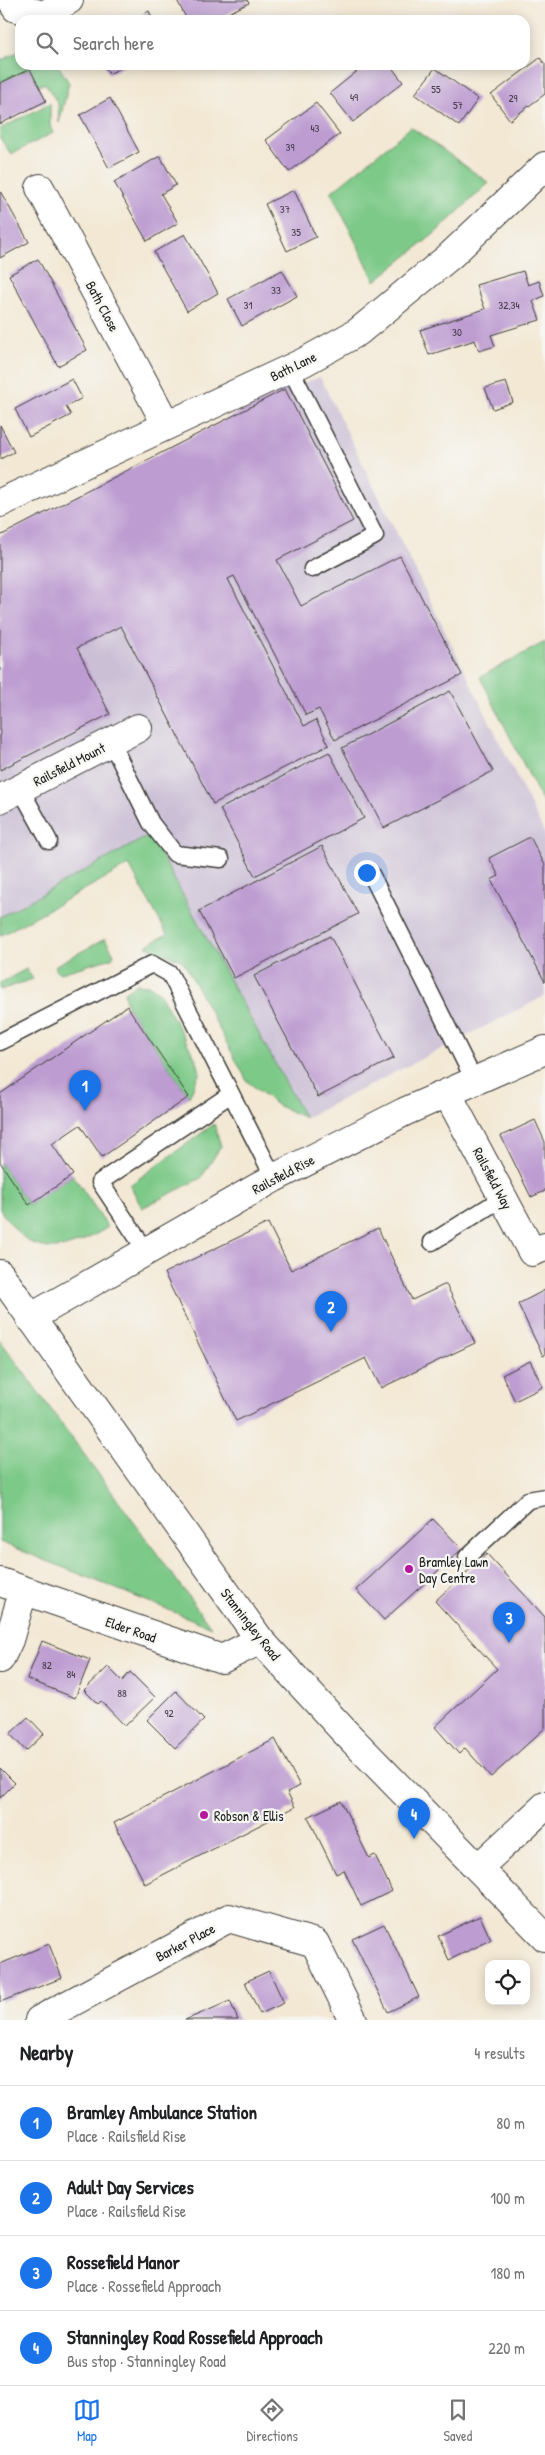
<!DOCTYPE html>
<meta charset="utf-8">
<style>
:root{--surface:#fff;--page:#f2f2f2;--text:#202124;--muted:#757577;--line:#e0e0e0;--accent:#1a73e8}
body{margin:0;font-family:"Patrick Hand",sans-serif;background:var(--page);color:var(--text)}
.controls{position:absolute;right:15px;bottom:15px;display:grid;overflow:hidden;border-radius:10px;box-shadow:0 2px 12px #0003}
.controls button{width:45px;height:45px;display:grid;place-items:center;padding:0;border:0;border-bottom:1px solid var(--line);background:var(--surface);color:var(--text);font:25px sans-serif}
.you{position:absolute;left:366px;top:872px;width:18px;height:18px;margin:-12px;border:4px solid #fff;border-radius:50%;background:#1a73e8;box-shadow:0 0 0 8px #1a73e833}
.badge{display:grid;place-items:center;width:32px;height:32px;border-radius:50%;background:var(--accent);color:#fff;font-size:16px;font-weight:700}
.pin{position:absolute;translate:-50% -41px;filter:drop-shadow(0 1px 2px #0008)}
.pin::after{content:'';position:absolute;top:26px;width:18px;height:15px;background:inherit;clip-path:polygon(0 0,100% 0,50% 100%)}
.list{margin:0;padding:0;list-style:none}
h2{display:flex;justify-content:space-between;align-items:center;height:65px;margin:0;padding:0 20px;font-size:21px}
h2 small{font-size:16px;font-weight:400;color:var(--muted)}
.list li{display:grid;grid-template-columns:32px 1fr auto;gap:15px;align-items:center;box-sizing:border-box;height:75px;padding:0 20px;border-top:1px solid var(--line)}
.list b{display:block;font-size:19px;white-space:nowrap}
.list p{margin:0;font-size:16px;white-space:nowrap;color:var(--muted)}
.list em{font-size:16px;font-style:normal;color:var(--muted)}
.icon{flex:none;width:28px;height:28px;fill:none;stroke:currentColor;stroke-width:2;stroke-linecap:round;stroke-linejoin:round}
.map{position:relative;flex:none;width:545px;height:2020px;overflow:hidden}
.search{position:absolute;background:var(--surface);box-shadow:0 2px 12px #0003;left:15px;right:15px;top:15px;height:55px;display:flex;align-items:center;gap:12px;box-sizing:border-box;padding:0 18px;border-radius:15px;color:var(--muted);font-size:19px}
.sheet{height:365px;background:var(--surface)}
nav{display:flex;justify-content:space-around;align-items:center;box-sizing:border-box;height:70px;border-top:1px solid var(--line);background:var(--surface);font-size:14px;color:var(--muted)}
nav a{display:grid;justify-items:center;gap:2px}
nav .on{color:var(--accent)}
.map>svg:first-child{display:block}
.industrial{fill:#cbbfd5}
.green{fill:#7dc988;stroke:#4c7252}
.building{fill:#bd9cd1}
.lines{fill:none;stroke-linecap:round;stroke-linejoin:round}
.service-casing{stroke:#3c3b38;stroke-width:19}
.minor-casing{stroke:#3c3b38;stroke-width:30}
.tertiary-casing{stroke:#3c3b38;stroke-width:30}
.service{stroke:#fff;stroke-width:16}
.minor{stroke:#fff;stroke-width:28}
.tertiary{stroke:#fff;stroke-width:28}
.poi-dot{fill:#b5179e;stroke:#f6f6f2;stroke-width:2}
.labels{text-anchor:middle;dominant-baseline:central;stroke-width:4.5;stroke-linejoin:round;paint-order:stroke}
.number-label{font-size:11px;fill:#443c49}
.street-label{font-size:14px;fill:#1c1c1c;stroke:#f6f6f2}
.poi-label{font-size:14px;fill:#1c1c1c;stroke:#f6f6f2;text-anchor:start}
</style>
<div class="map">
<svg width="545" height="2020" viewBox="0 0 545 2020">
<rect width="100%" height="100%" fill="#f6f6f2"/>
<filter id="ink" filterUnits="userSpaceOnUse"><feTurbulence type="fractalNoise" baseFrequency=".02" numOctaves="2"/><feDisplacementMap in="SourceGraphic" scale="10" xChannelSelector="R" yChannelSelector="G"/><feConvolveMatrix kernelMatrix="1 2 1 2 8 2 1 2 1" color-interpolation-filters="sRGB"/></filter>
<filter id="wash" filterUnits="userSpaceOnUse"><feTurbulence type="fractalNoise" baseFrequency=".0096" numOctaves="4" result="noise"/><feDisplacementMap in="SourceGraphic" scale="20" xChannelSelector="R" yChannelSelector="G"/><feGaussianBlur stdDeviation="1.12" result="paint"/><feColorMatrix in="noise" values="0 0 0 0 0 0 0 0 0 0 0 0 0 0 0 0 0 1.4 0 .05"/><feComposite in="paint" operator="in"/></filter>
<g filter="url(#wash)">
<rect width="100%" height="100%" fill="#f3e8d4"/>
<polygon class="industrial" points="320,377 545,834 545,996 305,1118 150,835 0,917 0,536 285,389"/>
<g class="green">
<polygon points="20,51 20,65 58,65 69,83 59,123 58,104 45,83 39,86 30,69 0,83 0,61"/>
<polygon points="50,103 50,126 53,133 11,154 0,138 0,129"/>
<polygon points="411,127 489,183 433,235 375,281 331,192"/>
<polygon points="545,642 545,807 480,677"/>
<polygon points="150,835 305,1118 277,1105 247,1081 183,961 146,946 167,934 129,865 0,936 0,917"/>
<polygon points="105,939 114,954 112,958 61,973 55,970 56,965"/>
<polygon points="26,969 33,979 0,990 0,983"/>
<polygon points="136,984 148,985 159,992 197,1061 200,1072 189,1097 127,1006 124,992"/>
<polygon points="214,1124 221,1146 201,1178 142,1208 130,1185"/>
<path d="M0 1162 29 1205 73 1175 108 1227C75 1248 39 1262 12 1225 8 1220 2 1214 0 1209 0 1199 0 1174 0 1162Z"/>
<polygon points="0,1340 211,1627 0,1542"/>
</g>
<g id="blocks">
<g class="building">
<polygon points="177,0 247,0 249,3 214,20 187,20"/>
<polygon points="149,11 153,20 132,20"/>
<polygon points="540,58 545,64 545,94 510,120 491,95"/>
<polygon points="104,65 126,65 109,74"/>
<polygon points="365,65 390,65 403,82 353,122 330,93"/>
<polygon points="435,68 478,99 459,126 415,94"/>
<polygon points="30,69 46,101 0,124 0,83"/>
<polygon points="110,98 139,152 109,168 80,115"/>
<polygon points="316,103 340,134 289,172 266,140"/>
<polygon points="160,156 176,185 161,194 178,223 147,241 114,182"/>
<polygon points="294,190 316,237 287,251 265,204"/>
<polygon points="0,191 29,242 0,258"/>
<polygon points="185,234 218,293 187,311 154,252"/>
<polygon points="38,259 87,350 58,366 9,275"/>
<polygon points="282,270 297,296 242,326 228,299"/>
<polygon points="523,271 528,285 539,281 544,296 533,301 540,320 491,335 495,346 479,351 475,340 429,355 420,330 485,309 476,285"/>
<polygon points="72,379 82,398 66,407 71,415 29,437 15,409"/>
<polygon points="506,382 513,402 493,409 485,388"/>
<polygon points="285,389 353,521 277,560 301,606 400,556 462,675 335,740 319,709 306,715 234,576 228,579 304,726 316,720 329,745 213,804 121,626 77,648 110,714 0,770 0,536"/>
<polygon points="0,425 14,452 0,459"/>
<polygon points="450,691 493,771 384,828 342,748"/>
<polygon points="329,752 364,818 255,876 220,809"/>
<polygon points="530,837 545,865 545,982 491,880 499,876 489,858"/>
<polygon points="322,846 358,914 234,978 199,911"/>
<polygon points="330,936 394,1058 318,1097 254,976"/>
<polygon points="127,1006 189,1097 102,1157 80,1125 52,1144 73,1175 29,1205 0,1162 0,1094"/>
<polygon points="535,1120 545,1142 545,1191 531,1197 501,1136"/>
<polygon points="268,1223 291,1270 378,1228 412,1300 446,1284 475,1343 381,1388 366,1358 236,1421 164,1273"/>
<polygon points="545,1290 545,1355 543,1356 518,1304"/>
<polygon points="530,1361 543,1387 515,1401 502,1375"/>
<polygon points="433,1519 462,1549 384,1620 356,1590"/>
<polygon points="487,1554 545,1617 545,1728 491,1777 465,1748 459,1754 435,1727 497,1669 435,1601"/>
<polygon points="42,1641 90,1660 75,1698 27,1679"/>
<polygon points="108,1667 122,1681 130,1672 155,1697 125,1726 101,1701 98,1704 84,1690"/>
<polygon points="176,1691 204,1720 175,1748 147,1720"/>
<polygon points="28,1717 44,1734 26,1751 10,1734"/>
<polygon points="275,1739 300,1786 287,1792 295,1807 145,1884 114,1823"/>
<polygon points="0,1768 15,1783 0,1798"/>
<polygon points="341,1801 369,1858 375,1855 392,1891 361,1906 344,1870 336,1874 308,1817"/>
<polygon points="480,1916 491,1940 449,1960 438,1936"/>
<polygon points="384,1924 419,1997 388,2012 352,1939"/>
<polygon points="49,1944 62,1978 0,2002 0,1964"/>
<polygon points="269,1971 284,2003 260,2014 245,1982"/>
<polygon points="230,2001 238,2020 185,2020 209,2010"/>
</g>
</g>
</g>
<g filter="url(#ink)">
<use href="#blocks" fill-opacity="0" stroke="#3c3b38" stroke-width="1"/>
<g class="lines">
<g class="service-casing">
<g id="service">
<polyline points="290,368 375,536 312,569"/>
<polyline points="111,742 151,823 175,854 221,859"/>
<polyline points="20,788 49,841"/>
<polyline points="371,874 474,1080"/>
<polyline points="0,1042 152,964 170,974 274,1178"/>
<polyline points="432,1242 504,1197"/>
<polyline points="146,1251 100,1182 231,1094"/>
<polyline points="467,1557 528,1500 545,1497"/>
</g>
</g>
<g class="minor-casing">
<g id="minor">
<polyline points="12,0 16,8 44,15 69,0"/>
<polyline points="40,188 166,424"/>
<polyline points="0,503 304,362 358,332 450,256 545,166"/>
<polyline points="0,799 138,728"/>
<polyline points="447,1093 532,1252 545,1247"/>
<polyline points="30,1318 274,1178 404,1112 545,1050"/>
<polyline points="0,1582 222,1659 260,1640"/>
<polyline points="0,1659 9,1640 23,1592"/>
<polyline points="478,1868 545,1806"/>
<polyline points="39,2020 229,1918 315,1943 353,2020"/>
</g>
</g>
<g class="tertiary-casing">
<polyline id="tertiary" points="0,1274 260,1640 343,1730 545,1937"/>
</g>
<use href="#service" class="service"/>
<use href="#minor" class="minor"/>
<use href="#tertiary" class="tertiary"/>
</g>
</g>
<g class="poi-dot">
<circle cx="409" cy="1569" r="5"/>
<circle cx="204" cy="1815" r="5"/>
</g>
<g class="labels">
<g class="number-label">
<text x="436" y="89">55</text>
<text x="354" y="97">49</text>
<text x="513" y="98">29</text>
<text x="458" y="105">57</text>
<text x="315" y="128">43</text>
<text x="290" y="147">39</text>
<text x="285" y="209">37</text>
<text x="296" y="232">35</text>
<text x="276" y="290">33</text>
<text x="248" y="305">31</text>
<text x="509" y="305">32,34</text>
<text x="457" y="332">30</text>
<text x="47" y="1665">82</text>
<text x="71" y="1674">84</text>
<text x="122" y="1693">88</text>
<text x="169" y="1713">92</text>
</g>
<g class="street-label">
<text transform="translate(103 306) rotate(62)">Bath Close</text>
<text transform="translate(293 366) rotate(-26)">Bath Lane</text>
<text transform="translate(69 764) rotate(-27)">Railsfield Mount</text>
<text transform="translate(283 1174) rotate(-28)">Railsfield Rise</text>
<text transform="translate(493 1178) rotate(62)">Railsfield Way</text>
<text transform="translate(251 1624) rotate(52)">Stanningley Road</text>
<text transform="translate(131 1629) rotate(19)">Elder Road</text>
<text transform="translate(185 1942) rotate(-28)">Barker Place</text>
</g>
<g class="poi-label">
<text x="419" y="1561">Bramley Lawn<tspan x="419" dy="16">Day Centre</tspan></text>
<text x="214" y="1815">Robson &amp; Ellis</text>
</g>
</g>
</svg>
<div class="controls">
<button><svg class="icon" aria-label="locate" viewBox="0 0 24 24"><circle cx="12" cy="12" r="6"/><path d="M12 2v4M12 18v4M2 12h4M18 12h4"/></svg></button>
</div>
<div class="you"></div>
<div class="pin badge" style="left:85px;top:1111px">1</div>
<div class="pin badge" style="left:331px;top:1332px">2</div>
<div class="pin badge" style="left:509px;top:1643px">3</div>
<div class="pin badge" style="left:414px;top:1839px">4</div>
<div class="search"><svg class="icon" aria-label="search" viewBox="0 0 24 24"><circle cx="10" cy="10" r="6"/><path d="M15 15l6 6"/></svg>Search here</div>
</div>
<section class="sheet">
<h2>Nearby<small>4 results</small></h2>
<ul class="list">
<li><span class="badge">1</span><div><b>Bramley Ambulance Station</b><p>Place · Railsfield Rise</p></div><em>80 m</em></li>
<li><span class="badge">2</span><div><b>Adult Day Services</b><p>Place · Railsfield Rise</p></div><em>100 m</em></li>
<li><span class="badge">3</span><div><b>Rossefield Manor</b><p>Place · Rossefield Approach</p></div><em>180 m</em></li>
<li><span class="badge">4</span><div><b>Stanningley Road Rossefield Approach</b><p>Bus stop · Stanningley Road</p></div><em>220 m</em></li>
</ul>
</section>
<nav>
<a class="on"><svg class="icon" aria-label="map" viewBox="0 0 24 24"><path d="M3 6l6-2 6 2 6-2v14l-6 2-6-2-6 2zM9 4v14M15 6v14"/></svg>Map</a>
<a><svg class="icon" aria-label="directions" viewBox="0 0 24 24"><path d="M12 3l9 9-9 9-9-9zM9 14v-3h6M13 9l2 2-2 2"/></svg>Directions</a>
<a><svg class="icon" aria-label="saved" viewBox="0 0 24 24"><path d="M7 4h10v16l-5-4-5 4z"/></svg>Saved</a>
</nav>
